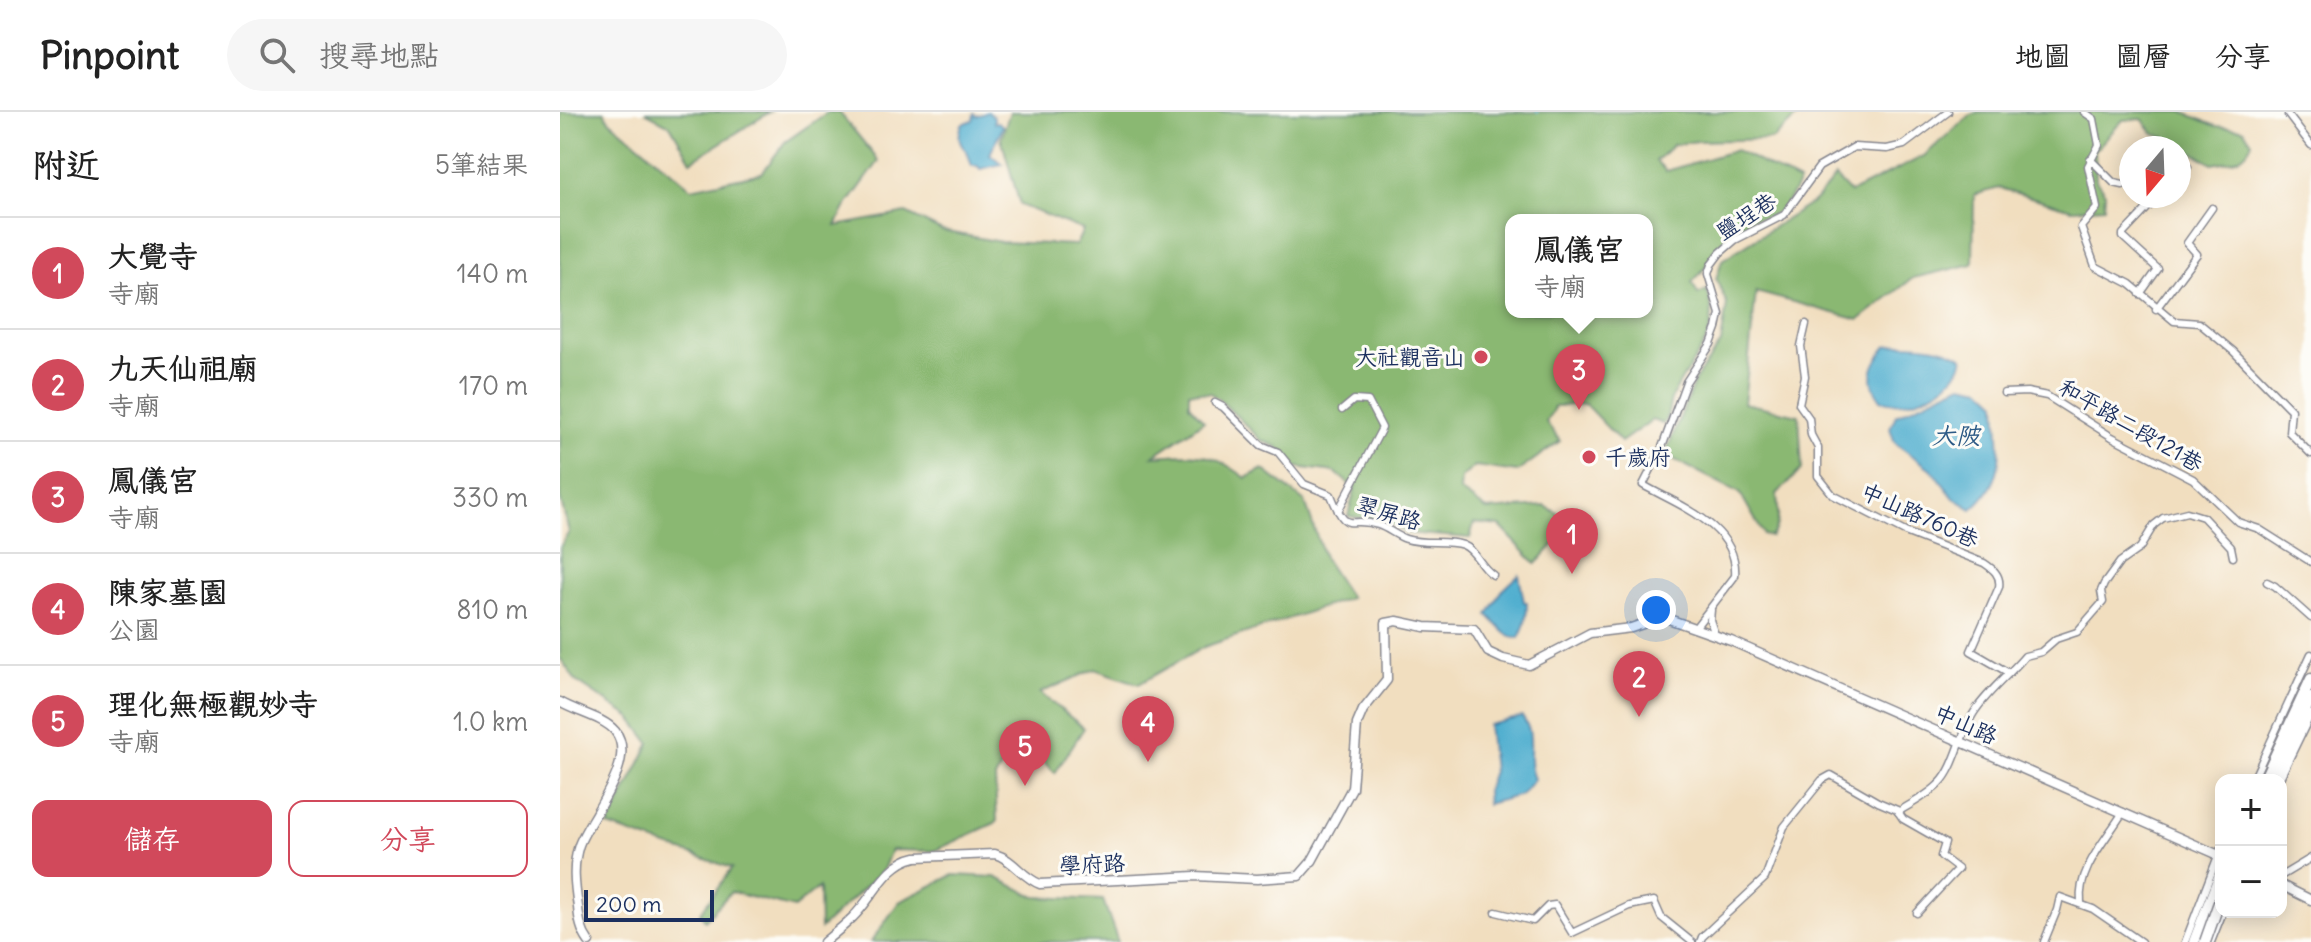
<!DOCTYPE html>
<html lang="zh-TW">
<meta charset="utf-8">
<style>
:root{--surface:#fff;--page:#f6f6f6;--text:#222;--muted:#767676;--line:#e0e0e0;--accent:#d1495b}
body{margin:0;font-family:Delius,"LXGW WenKai TC",sans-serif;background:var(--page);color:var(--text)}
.controls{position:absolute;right:24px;bottom:24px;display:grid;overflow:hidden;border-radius:16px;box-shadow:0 4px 20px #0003}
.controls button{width:72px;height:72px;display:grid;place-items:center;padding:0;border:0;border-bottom:2px solid var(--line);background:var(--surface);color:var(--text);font:40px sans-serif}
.compass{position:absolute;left:1559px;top:24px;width:72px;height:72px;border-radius:50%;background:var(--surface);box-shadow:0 4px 20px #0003;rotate:199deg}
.scale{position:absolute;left:24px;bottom:20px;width:130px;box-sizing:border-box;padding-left:8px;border:4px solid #1b2f5e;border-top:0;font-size:22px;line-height:28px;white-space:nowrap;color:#1b2f5e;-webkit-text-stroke:6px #fdfcf7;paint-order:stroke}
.you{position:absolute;left:1096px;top:498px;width:28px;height:28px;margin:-20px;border:6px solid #fff;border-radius:50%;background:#1a73e8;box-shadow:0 0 0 12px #1a73e833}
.badge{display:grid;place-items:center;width:52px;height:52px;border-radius:50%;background:var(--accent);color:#fff;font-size:26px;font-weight:700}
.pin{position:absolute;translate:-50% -66px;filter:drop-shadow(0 2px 4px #0008)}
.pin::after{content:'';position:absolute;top:42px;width:28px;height:24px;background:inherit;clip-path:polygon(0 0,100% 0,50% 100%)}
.popup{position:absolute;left:945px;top:102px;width:148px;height:104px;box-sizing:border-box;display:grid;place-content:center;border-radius:16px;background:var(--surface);filter:drop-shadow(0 2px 6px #0005);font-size:26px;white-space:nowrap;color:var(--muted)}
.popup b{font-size:30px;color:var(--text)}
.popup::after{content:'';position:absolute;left:50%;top:100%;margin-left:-16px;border:16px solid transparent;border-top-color:var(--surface)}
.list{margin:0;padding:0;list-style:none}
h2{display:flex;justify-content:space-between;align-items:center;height:104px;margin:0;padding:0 32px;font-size:34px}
h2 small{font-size:26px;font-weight:400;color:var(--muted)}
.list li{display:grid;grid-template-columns:52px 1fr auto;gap:24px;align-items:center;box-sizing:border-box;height:112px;padding:0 32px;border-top:2px solid var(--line)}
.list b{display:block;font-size:30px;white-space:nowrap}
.list p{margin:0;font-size:26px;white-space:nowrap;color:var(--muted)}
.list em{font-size:26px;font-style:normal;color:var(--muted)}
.actions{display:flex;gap:16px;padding:24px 32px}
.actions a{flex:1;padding:18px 0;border:2px solid var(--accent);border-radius:16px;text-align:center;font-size:28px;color:var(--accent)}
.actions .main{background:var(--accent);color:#fff}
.icon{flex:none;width:44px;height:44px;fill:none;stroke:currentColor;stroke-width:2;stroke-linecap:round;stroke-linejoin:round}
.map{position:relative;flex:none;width:1751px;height:830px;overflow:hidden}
header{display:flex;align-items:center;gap:48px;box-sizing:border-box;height:112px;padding:0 40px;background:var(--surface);border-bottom:2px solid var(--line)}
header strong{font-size:38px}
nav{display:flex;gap:44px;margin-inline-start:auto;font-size:28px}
.search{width:560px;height:72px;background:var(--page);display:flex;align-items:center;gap:20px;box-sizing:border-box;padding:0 28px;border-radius:44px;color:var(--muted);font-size:30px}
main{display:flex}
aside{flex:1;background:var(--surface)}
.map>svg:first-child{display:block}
.forest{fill:#8ab872;stroke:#527468;stroke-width:2;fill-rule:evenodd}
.water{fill:#50aecf;stroke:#366e96;stroke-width:2}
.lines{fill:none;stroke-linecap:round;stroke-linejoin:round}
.stream{stroke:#50aecf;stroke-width:2}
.minor-casing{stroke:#86868e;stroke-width:9}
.major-casing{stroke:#86868e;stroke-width:11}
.highway-casing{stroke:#86868e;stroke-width:13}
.minor{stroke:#fff;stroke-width:6}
.major{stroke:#fff;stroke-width:8}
.highway{stroke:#fff;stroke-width:10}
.highway-bridge-casing{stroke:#86868e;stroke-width:13;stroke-linecap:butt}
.highway-bridge{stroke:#fff;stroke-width:10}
.poi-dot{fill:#d1495b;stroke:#fdfcf7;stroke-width:3}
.labels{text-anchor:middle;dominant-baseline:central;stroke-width:6;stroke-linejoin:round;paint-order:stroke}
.street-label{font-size:22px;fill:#1b2f5e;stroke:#fdfcf7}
.poi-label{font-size:22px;fill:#1b2f5e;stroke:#fdfcf7;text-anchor:end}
.water-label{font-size:24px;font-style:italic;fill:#2e5b86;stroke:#fdfcf7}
</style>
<header>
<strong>Pinpoint</strong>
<div class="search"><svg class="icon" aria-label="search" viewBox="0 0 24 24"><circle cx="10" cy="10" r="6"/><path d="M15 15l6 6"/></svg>搜尋地點</div>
<nav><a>地圖</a><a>圖層</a><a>分享</a></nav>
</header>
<main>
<aside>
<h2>附近<small>5筆結果</small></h2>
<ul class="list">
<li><span class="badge">1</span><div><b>大覺寺</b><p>寺廟</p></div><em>140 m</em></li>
<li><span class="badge">2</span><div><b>九天仙祖廟</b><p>寺廟</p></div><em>170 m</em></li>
<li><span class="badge">3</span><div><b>鳳儀宮</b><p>寺廟</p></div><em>330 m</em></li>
<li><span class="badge">4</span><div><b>陳家墓園</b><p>公園</p></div><em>810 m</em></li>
<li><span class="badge">5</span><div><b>理化無極觀妙寺</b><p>寺廟</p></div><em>1.0 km</em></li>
</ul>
<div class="actions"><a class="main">儲存</a><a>分享</a></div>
</aside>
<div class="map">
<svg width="1751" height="830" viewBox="0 0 1751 830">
<rect width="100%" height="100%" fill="#fdfcf7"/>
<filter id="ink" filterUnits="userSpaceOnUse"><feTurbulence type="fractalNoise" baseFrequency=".0125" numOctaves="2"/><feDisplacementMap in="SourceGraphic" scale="16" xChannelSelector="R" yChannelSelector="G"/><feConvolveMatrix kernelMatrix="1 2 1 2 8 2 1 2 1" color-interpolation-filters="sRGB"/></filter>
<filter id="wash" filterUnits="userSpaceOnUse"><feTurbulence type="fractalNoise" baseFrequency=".006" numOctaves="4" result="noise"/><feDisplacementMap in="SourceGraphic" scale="32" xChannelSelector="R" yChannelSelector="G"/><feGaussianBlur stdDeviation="1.8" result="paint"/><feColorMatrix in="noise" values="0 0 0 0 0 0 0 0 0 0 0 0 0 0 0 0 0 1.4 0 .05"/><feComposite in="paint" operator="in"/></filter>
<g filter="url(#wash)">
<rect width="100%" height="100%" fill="#f1debf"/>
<g class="forest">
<path d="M0 0H44L49 8 131 76 202 61 225 30 268 0H279L319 49 285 96 276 114 346 101 382 119 441 130 516 133 523 118 460 93 441 26 450 0H1242L1213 27 1137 29 1113 33 1096 49 1106 59 1176 38 1239 70C1227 92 1220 108 1193 106 1178 118 1165 130 1153 144 1145 154 1142 162 1132 170L1138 182 1147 178C1165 227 1128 247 1111 288 1108 297 1109 305 1103 312L1092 308 1061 330 1025 292 995 294 986 310 1000 329 957 360 915 354 901 366 900 379 927 398 985 394 1014 410 976 452 940 414 914 411 910 426 846 421 828 410 788 404 795 377 775 360 736 355 718 335 701 328 660 288 650 281 629 280V293L644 309 593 344C637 341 649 338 686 366L703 357 745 390 765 448 790 486 644 535 579 572 535 557 480 581 524 616 495 661 459 626 435 666 437 710 374 739 331 738 323 758 260 817 259 775 234 796 171 780 145 808 140 801 172 756 48 714 90 631 71 606 16 569 0 546V435L9 420 0 386ZM951 108H1087V200H951Z"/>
<polygon points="85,0 210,0 131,49 110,13"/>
<path d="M1418 0H1623L1656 14 1683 17 1692 30C1685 49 1669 49 1652 52L1613 28 1594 22 1582 7 1563 8 1535 38 1536 68 1545 81 1544 95 1512 97 1439 76 1414 83 1413 152 1353 166 1299 208 1196 180 1184 291 1239 303 1242 357 1217 382C1218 397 1221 412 1211 425L1204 423 1180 381 1105 343 1135 268 1161 231 1167 192 1156 167 1162 148 1255 89 1275 65 1290 81 1364 44 1410 3Z"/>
<polygon points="393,763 435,765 476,785 543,788 558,830 311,830 339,790"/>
</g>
<g class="water">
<path d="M428 0 434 5V11L438 10 443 14 430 42 442 52 420 57 418 54H412L407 39C398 32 398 24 402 12L413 8 414 2 417 4Z"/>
<path d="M1341 232C1361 232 1386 234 1403 246 1397 276 1349 298 1321 288 1306 268 1311 254 1327 234Z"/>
<path d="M1402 272 1422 276 1437 290C1438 335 1450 365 1412 397L1394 386 1372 358 1335 331 1330 316 1336 303Z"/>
<path d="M959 463 964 490H967C967 503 966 515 959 526 945 526 938 512 928 503L942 479Z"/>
<path d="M962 605C978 624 964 646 974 667L961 683 927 692 926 679 933 659 928 613Z"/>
</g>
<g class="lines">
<polyline class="stream" points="977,0 978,0"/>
</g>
</g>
<g filter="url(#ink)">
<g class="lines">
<g class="minor-casing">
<g id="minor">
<polyline points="1524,0 1534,7 1539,33 1528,54 1537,96 1521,115 1535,154 1570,172 1614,209 1639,211 1673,239 1731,298 1729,320 1751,342"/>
<polyline points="1728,3 1751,33"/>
<polyline points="1530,47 1554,71 1563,73"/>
<polyline points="1619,64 1628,55"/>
<polyline points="1580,182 1598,157 1563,125 1563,122 1599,84"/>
<polyline points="1596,197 1637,142 1627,131 1652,96"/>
<path d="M1246 212 1241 234 1245 264 1239 292 1249 306 1251 323 1258 336V364L1273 383 1345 420 1424 451C1433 457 1441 463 1439 475L1411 539 1449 561"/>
<polyline points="1444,281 1467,280 1487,284 1552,325 1633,367 1678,410 1699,417 1751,450"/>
<path d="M655 291 663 295 701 333 718 340 744 372 771 383C788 425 787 403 818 413 828 416 836 424 846 427 865 433 885 427 903 433 916 438 920 455 933 463"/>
<polyline points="778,399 822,316 808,289 794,288 782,298"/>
<polyline points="1707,470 1715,474 1751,506"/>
<polyline points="1151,498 1150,508 1155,523"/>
<path d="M1135 516 1175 464C1179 414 1118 393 1083 373L1101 338 1126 270 1151 232 1157 216 1160 202 1148 162 1151 153 1160 141 1175 128 1224 103 1259 55 1294 35 1327 37 1344 33 1388 0"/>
<polyline points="1693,668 1751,542"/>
<polyline points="1719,668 1751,602"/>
<path d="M1338 700C1352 691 1369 683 1380 671 1396 655 1401 619 1415 599 1429 578 1450 562 1465 544L1481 540 1496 527 1517 520 1543 490 1541 479 1544 472 1560 450 1580 436 1594 413 1603 406 1627 400 1643 405 1671 435 1673 445"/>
<polyline points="1721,764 1751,746"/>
<path d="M1521 791C1517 757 1547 727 1563 700"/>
<polyline points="936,800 973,809 988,794 995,793 1012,821 1069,794 1094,789 1101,805 1132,830"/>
<polyline points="1140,830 1142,825 1205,766 1224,715 1262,668 1271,663 1318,690 1337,698 1343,707 1385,731 1381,744 1398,757 1357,801"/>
<polyline points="1484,830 1497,798 1500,785 1533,797 1581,830"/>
<polyline points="1625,830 1661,736"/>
<polyline points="1651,830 1663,800"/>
</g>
</g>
<g class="major-casing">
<g id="major">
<path d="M0 590C16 600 43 605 55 619 79 649 29 705 19 733 12 754 15 774 18 795 19 808 21 819 29 830"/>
<polyline points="1721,773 1751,788"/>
<path d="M264 830C274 822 284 814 293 805 313 786 326 751 356 745L435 742C453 747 463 766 480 772L635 764 697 767 739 764 752 749 792 676 797 612 803 598 827 568 826 511 837 509 865 515 914 517 928 540 943 547 969 553 1030 521 1071 516 1103 505 1171 529 1661 744"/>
</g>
</g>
<g class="highway-casing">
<g id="highway">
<polyline points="1704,668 1751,567"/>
<polyline points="1713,668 1751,586"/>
<polyline points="1634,830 1661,760"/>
</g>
</g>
<use href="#minor" class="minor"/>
<use href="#major" class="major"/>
<use href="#highway" class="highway"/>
<g class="highway-bridge-casing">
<polyline id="highway-bridge" points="1645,830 1661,785"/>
</g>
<use href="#highway-bridge" class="highway-bridge"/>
</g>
</g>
<g class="poi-dot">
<circle cx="921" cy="245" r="8"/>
<circle cx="1029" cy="345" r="8"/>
</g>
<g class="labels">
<g class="street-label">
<text transform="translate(1186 104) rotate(-33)">鹽埕巷</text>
<text transform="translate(1571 313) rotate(30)">和平路二段121巷</text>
<text transform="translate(829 401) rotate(16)">翠屏路</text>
<text transform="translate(1360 403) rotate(24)">中山路760巷</text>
<text transform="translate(1406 612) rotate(24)">中山路</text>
<text transform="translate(532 752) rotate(-3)">學府路</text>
</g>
<g class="poi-label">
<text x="905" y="245">大社觀音山</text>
<text x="1045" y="345" text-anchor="start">千歲府</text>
</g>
<g class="water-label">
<text x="1396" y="323">大陂</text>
</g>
</g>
</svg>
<div class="controls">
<button>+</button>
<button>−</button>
</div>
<svg class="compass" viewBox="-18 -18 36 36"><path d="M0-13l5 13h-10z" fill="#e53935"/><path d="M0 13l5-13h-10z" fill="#767676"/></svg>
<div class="scale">200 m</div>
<div class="you"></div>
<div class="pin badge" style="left:1012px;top:462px">1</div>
<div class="pin badge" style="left:1079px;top:605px">2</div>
<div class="pin badge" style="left:1019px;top:298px">3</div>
<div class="popup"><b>鳳儀宮</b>寺廟</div>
<div class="pin badge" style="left:588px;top:650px">4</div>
<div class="pin badge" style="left:465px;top:674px">5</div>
</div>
</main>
